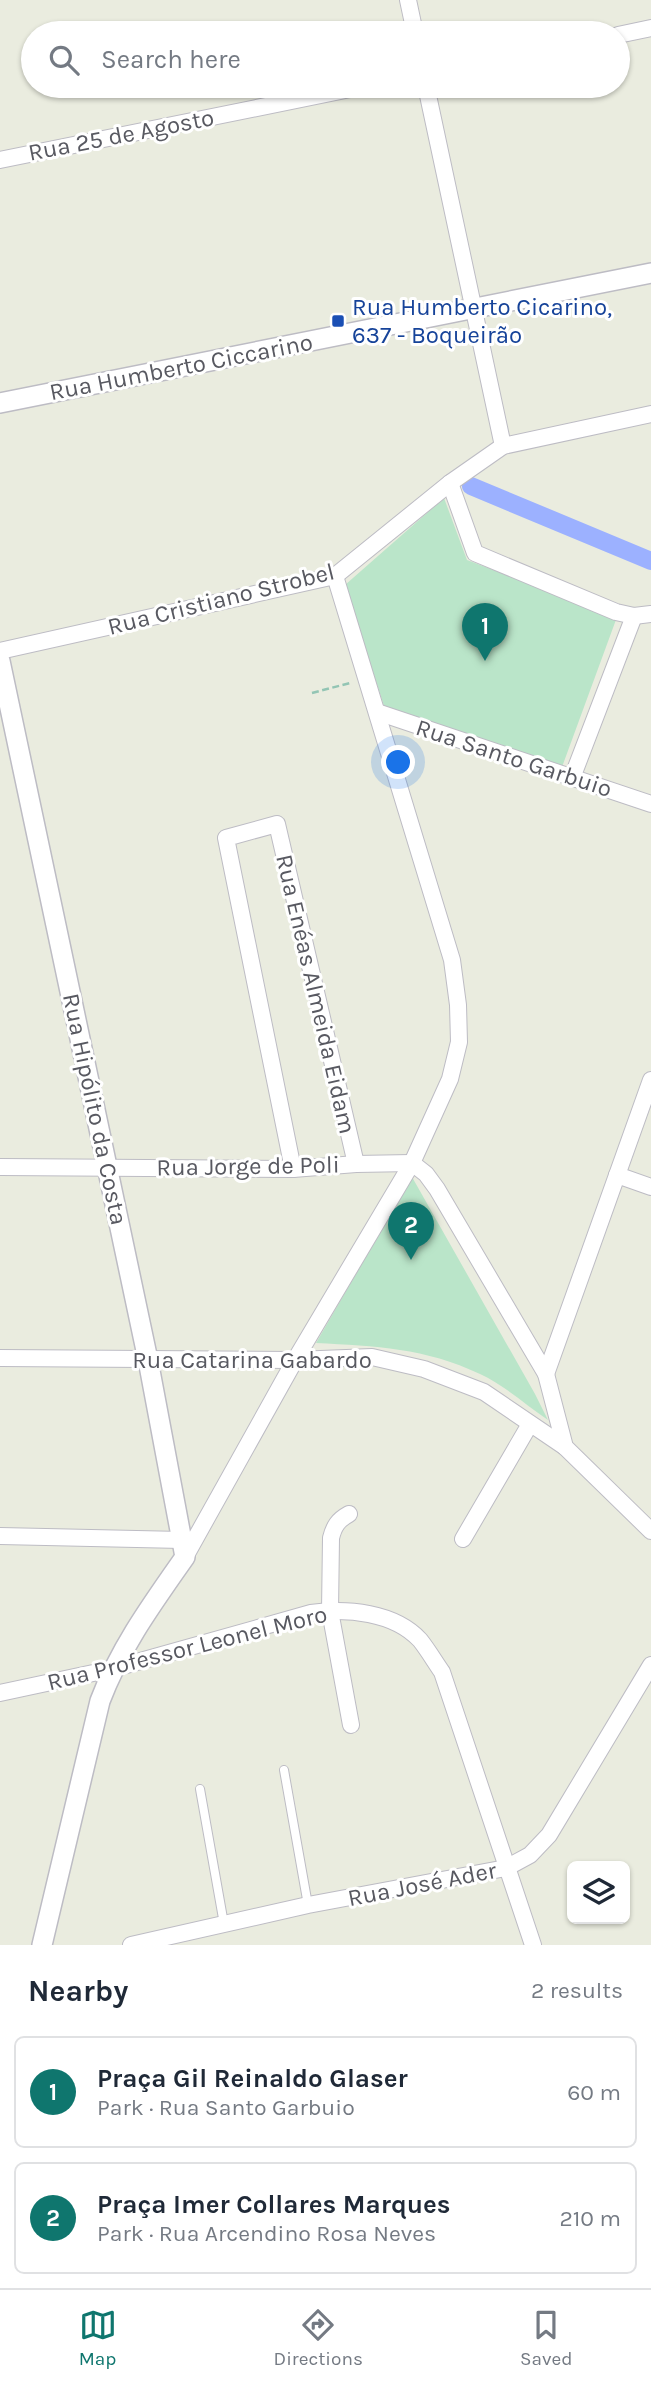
<!DOCTYPE html>
<meta charset="utf-8">
<style>
:root{--surface:#fff;--page:#f2f2f3;--text:#1f2937;--muted:#747a83;--line:#e0e1e3;--accent:#0f766e}
body{margin:0;font-family:Karla,sans-serif;background:var(--page);color:var(--text)}
.controls{position:absolute;right:21px;bottom:21px;display:grid;overflow:hidden;border-radius:10px;box-shadow:0 2px 5px #0004}
.controls button{width:63px;height:63px;display:grid;place-items:center;padding:0;border:0;border-bottom:2px solid var(--line);background:var(--surface);color:var(--text);font:35px sans-serif}
.you{position:absolute;left:399px;top:763px;width:24px;height:24px;margin:-18px;border:5px solid #fff;border-radius:50%;background:#1a73e8;box-shadow:0 0 0 10px #1a73e833}
.badge{display:grid;place-items:center;width:46px;height:46px;border-radius:50%;background:var(--accent);color:#fff;font-size:23px;font-weight:700}
.pin{position:absolute;translate:-50% -58px;filter:drop-shadow(0 2px 4px #0008)}
.pin::after{content:'';position:absolute;top:37px;width:24px;height:21px;background:inherit;clip-path:polygon(0 0,100% 0,50% 100%)}
.list{margin:0;padding:0;list-style:none}
h2{display:flex;justify-content:space-between;align-items:center;height:91px;margin:0;padding:0 28px;font-size:30px}
h2 small{font-size:23px;font-weight:400;color:var(--muted)}
.list li{display:grid;grid-template-columns:46px 1fr auto;gap:21px;align-items:center;box-sizing:border-box;height:112px;margin:0 14px 14px;padding:0 14px;border:2px solid var(--line);border-radius:10px}
.list b{display:block;font-size:26px;white-space:nowrap}
.list p{margin:0;font-size:23px;white-space:nowrap;color:var(--muted)}
.list em{font-size:23px;font-style:normal;color:var(--muted)}
.icon{flex:none;width:38px;height:38px;fill:none;stroke:currentColor;stroke-width:2;stroke-linecap:round;stroke-linejoin:round}
.map{position:relative;flex:none;width:651px;height:1945px;overflow:hidden}
.search{position:absolute;background:var(--surface);box-shadow:0 2px 5px #0004;left:21px;right:21px;top:21px;height:77px;display:flex;align-items:center;gap:18px;box-sizing:border-box;padding:0 24px;border-radius:38px;color:var(--muted);font-size:26px}
.sheet{height:343px;background:var(--surface)}
nav{display:flex;justify-content:space-around;align-items:center;box-sizing:border-box;height:98px;border-top:2px solid var(--line);background:var(--surface);font-size:19px;color:var(--muted)}
nav a{display:grid;justify-items:center;gap:4px}
nav .on{color:var(--accent)}
.map>svg:first-child{display:block}
.green{fill:#bae5c9}
.lines{fill:none;stroke-linecap:round;stroke-linejoin:round}
.canal{stroke:#9cb1ff;stroke-width:18}
.service-casing{stroke:#bdbcc4;stroke-width:10}
.minor-casing{stroke:#bdbcc4;stroke-width:18}
.tertiary-casing{stroke:#bdbcc4;stroke-width:22}
.path{stroke:#93c5b4;stroke-width:2.5;stroke-dasharray:7 3.5;stroke-linecap:butt}
.service{stroke:#fff;stroke-width:8}
.minor{stroke:#fff;stroke-width:16}
.tertiary{stroke:#fff;stroke-width:19}
.transit-dot{fill:#1a4fb4;stroke:#fff;stroke-width:2.5}
.labels{text-anchor:middle;dominant-baseline:central;stroke-width:6;stroke-linejoin:round;paint-order:stroke}
.street-label{font-size:24px;fill:#585961;stroke:#fff}
.transit-label{font-size:24px;fill:#164399;stroke:#fff;text-anchor:start}
</style>
<div class="map">
<svg width="651" height="1945" viewBox="0 0 651 1945">
<rect width="100%" height="100%" fill="#eaecdf"/>
<g class="green">
<polygon points="444,498 467,560 617,617 562,767 384,706 345,585"/>
<path d="M412 1177 535 1394 548 1420C526 1405 504 1385 480 1374 425 1348 376 1346 316 1343Z"/>
</g>
<g class="lines">
<polyline class="canal" points="471,486 651,561"/>
<g class="service-casing">
<g id="service">
<polyline points="284,1770 308,1905"/>
<polyline points="200,1789 224,1924"/>
</g>
</g>
<g class="minor-casing">
<g id="minor">
<polyline points="408,0 415,33"/>
<polyline points="618,35 651,28"/>
<polyline points="426,86 503,446"/>
<polyline points="0,160 365,86"/>
<polyline points="450,483 475,553 616,612 634,616 651,614"/>
<polyline points="0,651 335,576 450,483 503,446 651,414"/>
<polyline points="377,712 651,804"/>
<polyline points="572,778 634,616"/>
<polyline points="0,1167 293,1169 356,1164 412,1163 426,1174 437,1189 546,1374 565,1447 651,1531"/>
<polyline points="293,1169 226,838 277,824 356,1164"/>
<polyline points="617,1175 651,1187"/>
<polyline points="0,1358 295,1360 372,1357 424,1369 484,1392 565,1447"/>
<polyline points="546,1374 651,1080"/>
<path d="M349 1514C338 1520 334 1526 331 1538L330 1611 351 1725"/>
<polyline points="0,1536 182,1540"/>
<polyline points="463,1539 530,1424"/>
<polyline points="185,1557 295,1360 412,1163 450,1079 459,1042 458,1005 452,960 335,576"/>
<path d="M0 1693 112 1669 311 1613C347 1608 394 1612 420 1640 428 1650 435 1662 442 1672L533 1945"/>
<polyline points="131,1945 308,1905 506,1868 530,1855 549,1835 651,1665"/>
</g>
</g>
<g class="tertiary-casing">
<g id="tertiary">
<polyline points="0,403 651,273"/>
<path d="M0 661 148 1360 185 1557C152 1604 120 1648 100 1701L42 1945"/>
</g>
</g>
<polyline class="path" points="312,693 350,683"/>
<use href="#service" class="service"/>
<use href="#minor" class="minor"/>
<use href="#tertiary" class="tertiary"/>
</g>
<rect class="transit-dot" x="331" y="314" width="14" height="14" rx="3.5"/>
<g class="labels">
<g class="street-label">
<text transform="translate(121 135) rotate(-11)">Rua 25 de Agosto</text>
<text transform="translate(181 367) rotate(-11)">Rua Humberto Ciccarino</text>
<text transform="translate(221 599) rotate(-14)">Rua Cristiano Strobel</text>
<text transform="translate(514 758) rotate(18)">Rua Santo Garbuio</text>
<text transform="translate(316 994) rotate(77)">Rua Enéas Almeida Eidam</text>
<text transform="translate(95 1109) rotate(78)">Rua Hipólito da Costa</text>
<text transform="translate(248 1166) rotate(-1)">Rua Jorge de Poli</text>
<text x="252" y="1360">Rua Catarina Gabardo</text>
<text transform="translate(187 1648) rotate(-14)">Rua Professor Leonel Moro</text>
<text transform="translate(422 1884) rotate(-11)">Rua José Ader</text>
</g>
<g class="transit-label">
<text x="352" y="307">Rua Humberto Cicarino,<tspan x="352" dy="28">637 - Boqueirão</tspan></text>
</g>
</g>
</svg>
<div class="controls">
<button><svg class="icon" aria-label="layers" viewBox="0 0 24 24"><path d="M12 4l9 5-9 5-9-5zM3 14l9 5 9-5"/></svg></button>
</div>
<div class="you"></div>
<div class="pin badge" style="left:485px;top:661px">1</div>
<div class="pin badge" style="left:411px;top:1260px">2</div>
<div class="search"><svg class="icon" aria-label="search" viewBox="0 0 24 24"><circle cx="10" cy="10" r="6"/><path d="M15 15l6 6"/></svg>Search here</div>
</div>
<section class="sheet">
<h2>Nearby<small>2 results</small></h2>
<ul class="list">
<li><span class="badge">1</span><div><b>Praça Gil Reinaldo Glaser</b><p>Park · Rua Santo Garbuio</p></div><em>60 m</em></li>
<li><span class="badge">2</span><div><b>Praça Imer Collares Marques</b><p>Park · Rua Arcendino Rosa Neves</p></div><em>210 m</em></li>
</ul>
</section>
<nav>
<a class="on"><svg class="icon" aria-label="map" viewBox="0 0 24 24"><path d="M3 6l6-2 6 2 6-2v14l-6 2-6-2-6 2zM9 4v14M15 6v14"/></svg>Map</a>
<a><svg class="icon" aria-label="directions" viewBox="0 0 24 24"><path d="M12 3l9 9-9 9-9-9zM9 14v-3h6M13 9l2 2-2 2"/></svg>Directions</a>
<a><svg class="icon" aria-label="saved" viewBox="0 0 24 24"><path d="M7 4h10v16l-5-4-5 4z"/></svg>Saved</a>
</nav>
